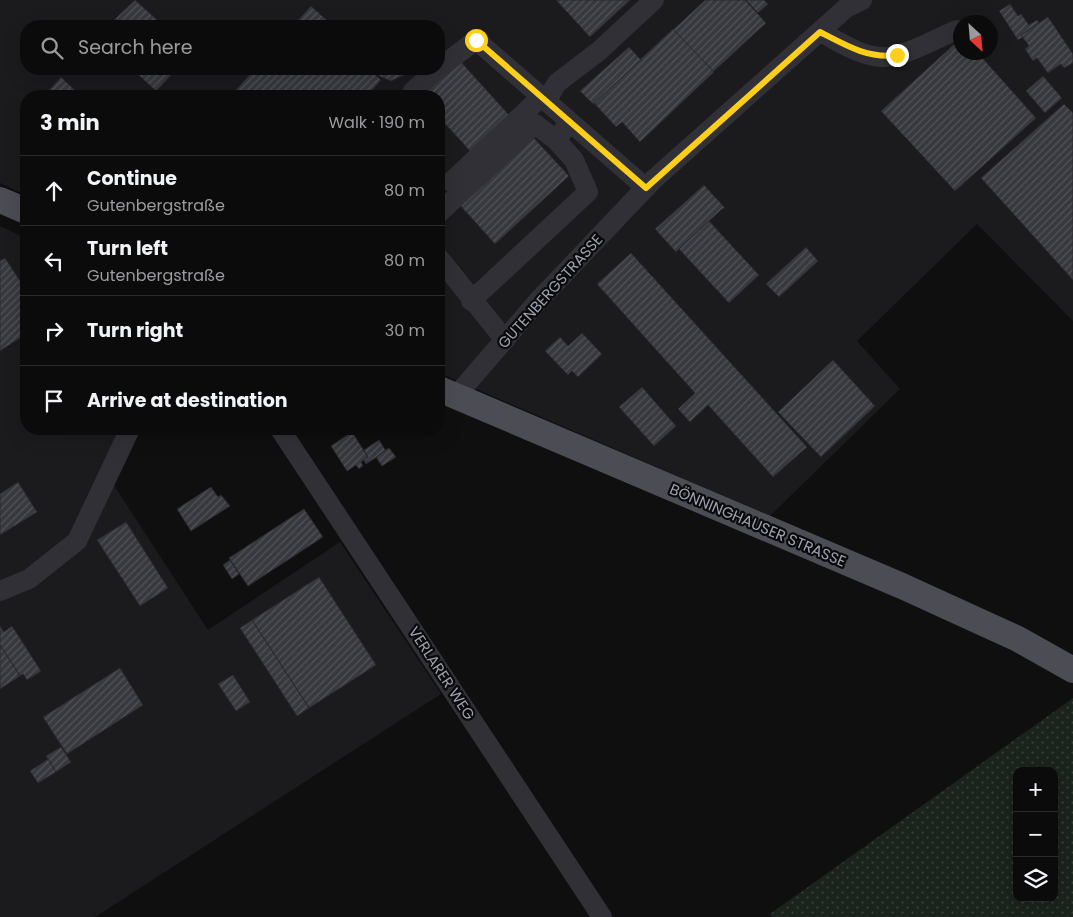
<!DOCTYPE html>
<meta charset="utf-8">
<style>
:root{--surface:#0b0b0c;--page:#19191a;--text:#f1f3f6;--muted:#9a9b9d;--line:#2b2b2d}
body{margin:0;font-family:Poppins,sans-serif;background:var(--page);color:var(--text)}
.controls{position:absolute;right:15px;bottom:15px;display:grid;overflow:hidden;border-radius:10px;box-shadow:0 5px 20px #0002}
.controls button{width:45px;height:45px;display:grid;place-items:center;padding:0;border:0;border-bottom:1px solid var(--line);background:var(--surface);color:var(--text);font:25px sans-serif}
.compass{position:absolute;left:953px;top:15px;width:45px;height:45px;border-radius:50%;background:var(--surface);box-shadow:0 5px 20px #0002;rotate:154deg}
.stop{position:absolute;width:15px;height:15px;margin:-11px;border:4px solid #fdce1a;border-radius:50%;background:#fff}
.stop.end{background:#fdce1a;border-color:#fff;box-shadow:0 1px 5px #0008}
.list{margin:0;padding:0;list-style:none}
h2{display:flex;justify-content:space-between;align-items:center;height:65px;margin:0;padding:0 20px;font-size:21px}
h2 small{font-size:16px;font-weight:400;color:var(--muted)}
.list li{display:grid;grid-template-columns:32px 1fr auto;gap:15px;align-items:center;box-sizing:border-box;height:70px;padding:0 20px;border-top:1px solid var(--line)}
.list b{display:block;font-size:19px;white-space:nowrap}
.list p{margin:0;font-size:16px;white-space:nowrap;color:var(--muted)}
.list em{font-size:16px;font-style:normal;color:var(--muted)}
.icon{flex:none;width:28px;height:28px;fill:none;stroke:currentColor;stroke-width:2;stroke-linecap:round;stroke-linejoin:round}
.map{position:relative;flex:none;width:1073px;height:917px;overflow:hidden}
.search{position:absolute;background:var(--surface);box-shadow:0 5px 20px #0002;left:20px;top:20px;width:425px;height:55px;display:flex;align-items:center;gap:12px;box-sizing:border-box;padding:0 18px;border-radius:20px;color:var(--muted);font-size:19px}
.panel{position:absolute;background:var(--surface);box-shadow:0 5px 20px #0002;left:20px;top:90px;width:425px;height:345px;border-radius:20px}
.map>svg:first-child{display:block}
.built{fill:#1b1b1d;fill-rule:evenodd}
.grass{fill:url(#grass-dots);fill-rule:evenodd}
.building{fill:url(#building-hatch);stroke:#29292d}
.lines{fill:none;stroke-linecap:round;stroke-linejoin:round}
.minor{stroke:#303036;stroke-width:20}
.major{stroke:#4c4c55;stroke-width:26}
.route{stroke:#fdce1a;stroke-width:6}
.labels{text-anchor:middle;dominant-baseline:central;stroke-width:4.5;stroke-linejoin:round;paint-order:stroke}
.street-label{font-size:15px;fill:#9fa2b2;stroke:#0a0a0b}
</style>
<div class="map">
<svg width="1073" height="917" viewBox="0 0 1073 917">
<defs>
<pattern id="grass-dots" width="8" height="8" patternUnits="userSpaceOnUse" patternTransform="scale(1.25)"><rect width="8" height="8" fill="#1b231d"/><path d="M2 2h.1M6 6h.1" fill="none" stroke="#39403b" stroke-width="1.8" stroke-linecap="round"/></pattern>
<pattern id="building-hatch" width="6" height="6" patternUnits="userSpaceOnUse" patternTransform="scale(1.25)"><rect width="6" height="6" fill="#38393e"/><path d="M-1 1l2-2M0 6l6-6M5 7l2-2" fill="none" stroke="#525258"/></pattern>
</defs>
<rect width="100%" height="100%" fill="#0f0f10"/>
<g class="built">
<path d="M0 0H1073V321L977 224 857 341 900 389 770 516 439 373V96H26V195L0 183ZM960 22H990V52H960ZM26 26H439V69H26Z"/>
<polygon points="0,226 26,238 26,429 123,429 106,473 208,630 340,542 441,694 95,917 0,917"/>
</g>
<path class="grass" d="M1073 698V917H772L770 914ZM1017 771H1054V898H1017Z"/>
<g class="building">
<polygon points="135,0 164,26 124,26 115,19"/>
<polygon points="556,0 630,0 590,37"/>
<polygon points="705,0 745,0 766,23 713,72 673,30"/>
<polygon points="746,0 764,0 768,4 758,13"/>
<polygon points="1010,4 1018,16 1021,14 1029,25 1037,20 1039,23 1021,35 1023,37 1018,40 999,11"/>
<polygon points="311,6 333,26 293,26"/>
<polygon points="1048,17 1073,54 1073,63 1064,68 1061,64 1048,73 1037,58 1033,61 1025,49 1029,46 1021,35"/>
<polygon points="115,19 124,26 107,26"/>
<polygon points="673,29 714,72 640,142 622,122 616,127 594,103"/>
<polygon points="960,39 960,52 977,52 1036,118 955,191 881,111"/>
<polygon points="629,47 641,60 593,104 580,91"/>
<polygon points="460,61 509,115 470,151 439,117 439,96 421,96"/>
<polygon points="132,69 171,69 174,72 156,91"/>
<polygon points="255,69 371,69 370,70 381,80 367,96 243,96 236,90"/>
<polygon points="374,69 407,69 404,75 391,81 379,76"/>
<polygon points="1043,76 1062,98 1045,113 1026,91"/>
<polygon points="61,77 81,96 44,96"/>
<polygon points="1064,104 1073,113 1073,280 981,178"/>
<polygon points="531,135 569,176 495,244 458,203"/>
<polygon points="704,185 725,208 722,209 676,252 655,229"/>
<polygon points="709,221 759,275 729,303 679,249"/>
<polygon points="806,247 818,261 779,297 766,284"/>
<polygon points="631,253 807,447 773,477 708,405 690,422 678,409 695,393 597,284"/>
<polygon points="5,258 26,290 26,334 0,351 0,261"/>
<polygon points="582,333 602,354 578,377 572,371 568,375 545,351 560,337 568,346"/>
<polygon points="833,360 875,406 821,457 778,412"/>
<polygon points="642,387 676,426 654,446 619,407"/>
<polygon points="352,432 368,457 361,462 363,466 359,469 356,465 347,471 331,446"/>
<polygon points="379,440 386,451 366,464 364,460 368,457 364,450"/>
<polygon points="389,448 396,457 382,466 376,457"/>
<polygon points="18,482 37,512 0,535 0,494"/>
<polygon points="211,487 218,497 221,495 230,506 191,531 177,509"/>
<polygon points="304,509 323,537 248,586 229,558"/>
<polygon points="126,522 168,588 140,606 97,540"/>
<polygon points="230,560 239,574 232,579 223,565"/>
<polygon points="319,577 376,665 309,708 252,620"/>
<polygon points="252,620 309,708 297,716 240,628"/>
<polygon points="0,626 4,632 12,626 41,671 27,680 23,674 20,676 0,645"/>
<polygon points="0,645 20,676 0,689"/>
<polygon points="120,668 143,705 67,754 43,717"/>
<polygon points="233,675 250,702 236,711 218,684"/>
<polygon points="61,747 71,762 56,772 46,756"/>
<polygon points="48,759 56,772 38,783 30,771"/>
</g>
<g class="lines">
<g class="minor">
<path d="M820 32C838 41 860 56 881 57 901 59 937 38 957 30"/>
<polyline points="439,68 476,40 646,188"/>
<polyline points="411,96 413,91 438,69"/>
<polyline points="546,101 557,83 599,51 654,0"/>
<polyline points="451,182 541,97"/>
<polyline points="439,213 535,124 556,140"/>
<polyline points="439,258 505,340"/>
<polyline points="471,301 588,192 574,160 556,140 570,122"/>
<polyline points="456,396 538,301 653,180 846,8 862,0"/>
<polyline points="280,429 602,917"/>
<polyline points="0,591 29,579 77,541 130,429"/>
</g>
<g class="major">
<polyline points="0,200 26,211"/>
<polyline points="439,389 902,586 1018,639 1073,670"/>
</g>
</g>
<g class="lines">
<path class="route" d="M476 40 646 188 820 32C845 45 868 59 897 55"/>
</g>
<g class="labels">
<g class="street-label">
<text transform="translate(550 291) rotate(-48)">GUTENBERGSTRASSE</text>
<text transform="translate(758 525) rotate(23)">BÖNNINGHAUSER STRASSE</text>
<text transform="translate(442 673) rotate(57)">VERLARER WEG</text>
</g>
</g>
</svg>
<div class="controls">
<button>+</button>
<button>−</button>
<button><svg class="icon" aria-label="layers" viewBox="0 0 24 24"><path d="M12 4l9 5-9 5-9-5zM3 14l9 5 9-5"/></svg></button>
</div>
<svg class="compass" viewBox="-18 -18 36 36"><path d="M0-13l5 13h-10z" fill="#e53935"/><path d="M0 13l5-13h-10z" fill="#9a9b9d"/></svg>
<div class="stop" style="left:476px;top:40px"></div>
<div class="stop end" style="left:897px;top:55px"></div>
<div class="search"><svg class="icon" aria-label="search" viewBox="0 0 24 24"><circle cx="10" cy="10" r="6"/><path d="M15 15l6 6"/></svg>Search here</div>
<section class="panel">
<h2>3 min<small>Walk · 190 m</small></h2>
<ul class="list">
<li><svg class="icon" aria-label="ahead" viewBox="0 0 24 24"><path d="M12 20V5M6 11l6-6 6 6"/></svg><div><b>Continue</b><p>Gutenbergstraße</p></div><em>80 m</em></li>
<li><svg class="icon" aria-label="left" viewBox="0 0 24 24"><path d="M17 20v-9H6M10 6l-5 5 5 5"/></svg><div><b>Turn left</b><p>Gutenbergstraße</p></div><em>80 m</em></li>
<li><svg class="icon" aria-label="right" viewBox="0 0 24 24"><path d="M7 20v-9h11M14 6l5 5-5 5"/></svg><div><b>Turn right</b></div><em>30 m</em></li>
<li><svg class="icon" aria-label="arrive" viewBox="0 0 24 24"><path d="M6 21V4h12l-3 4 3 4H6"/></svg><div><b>Arrive at destination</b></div></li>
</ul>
</section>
</div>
